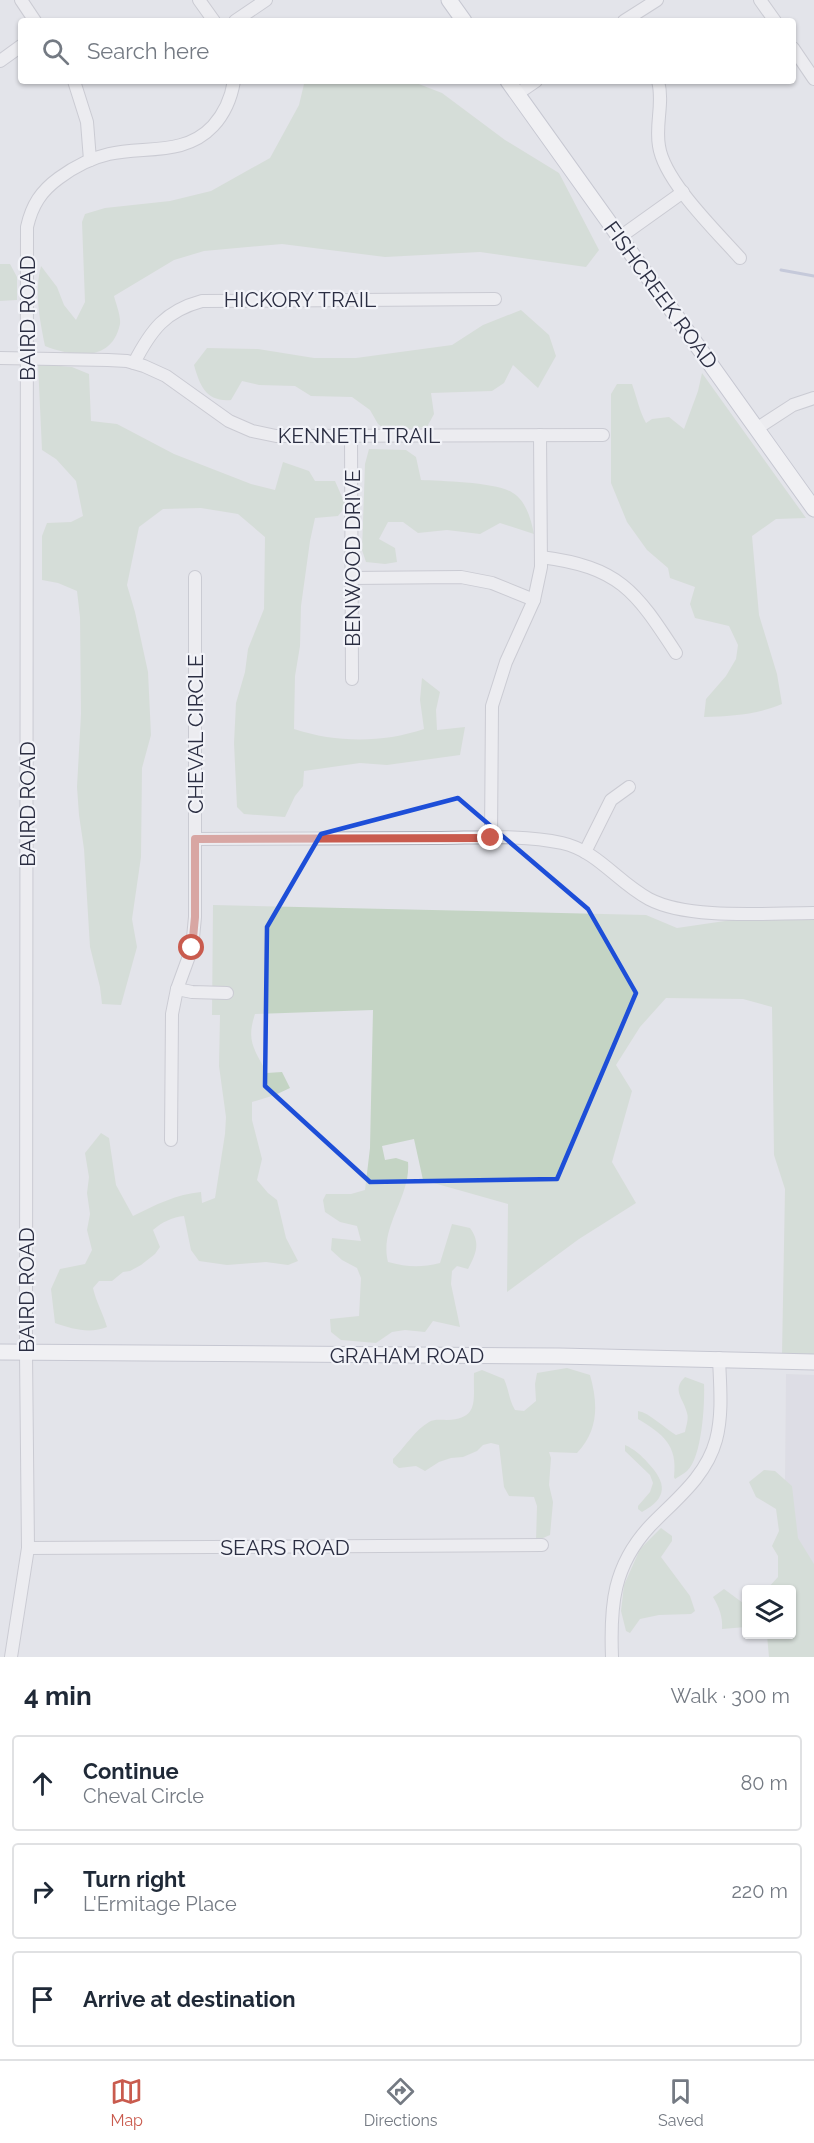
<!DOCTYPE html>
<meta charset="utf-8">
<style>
:root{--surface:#fff;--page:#f2f2f3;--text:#1f2937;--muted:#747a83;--line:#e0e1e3;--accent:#c95b4e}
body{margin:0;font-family:Raleway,sans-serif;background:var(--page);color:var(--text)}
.controls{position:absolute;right:18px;bottom:18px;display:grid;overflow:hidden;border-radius:6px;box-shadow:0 2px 4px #0004}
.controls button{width:54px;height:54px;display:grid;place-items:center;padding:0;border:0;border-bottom:2px solid var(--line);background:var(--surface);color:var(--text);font:30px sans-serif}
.stop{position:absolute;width:18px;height:18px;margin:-14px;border:4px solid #c95b4e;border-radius:50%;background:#fff}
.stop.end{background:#c95b4e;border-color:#fff;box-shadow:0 2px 6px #0008}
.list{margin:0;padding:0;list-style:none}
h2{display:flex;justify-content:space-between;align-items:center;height:78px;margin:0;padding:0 24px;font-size:26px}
h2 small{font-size:20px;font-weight:400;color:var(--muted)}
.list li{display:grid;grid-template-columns:39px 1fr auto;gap:18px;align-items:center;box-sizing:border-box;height:96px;margin:0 12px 12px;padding:0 12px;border:2px solid var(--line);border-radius:6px}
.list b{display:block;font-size:22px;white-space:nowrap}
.list p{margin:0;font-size:20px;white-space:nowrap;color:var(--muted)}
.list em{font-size:20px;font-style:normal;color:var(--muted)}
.icon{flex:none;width:33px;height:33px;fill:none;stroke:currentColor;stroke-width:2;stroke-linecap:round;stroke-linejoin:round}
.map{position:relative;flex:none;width:814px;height:1657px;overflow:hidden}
.search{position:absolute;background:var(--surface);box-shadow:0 2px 4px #0004;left:18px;right:18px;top:18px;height:66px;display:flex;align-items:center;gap:15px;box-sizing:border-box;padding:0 21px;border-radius:6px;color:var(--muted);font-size:22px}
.sheet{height:402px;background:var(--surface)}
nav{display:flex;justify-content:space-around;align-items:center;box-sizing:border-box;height:84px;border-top:2px solid var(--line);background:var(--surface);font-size:16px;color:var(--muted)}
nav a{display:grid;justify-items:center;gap:3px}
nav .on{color:var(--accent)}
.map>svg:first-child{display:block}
.built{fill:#d5d6df}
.green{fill:#c4d4c4}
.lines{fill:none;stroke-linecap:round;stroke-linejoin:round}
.stream{stroke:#a0a9c8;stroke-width:3}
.minor-casing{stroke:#acadb8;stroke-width:14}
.major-casing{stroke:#a2a5b5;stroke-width:17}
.minor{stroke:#f5f6f9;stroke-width:12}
.major{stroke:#fff;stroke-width:15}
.route{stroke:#c95b4e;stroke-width:8}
.marked{fill:none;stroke:#1d4ed8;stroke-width:4.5;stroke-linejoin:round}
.labels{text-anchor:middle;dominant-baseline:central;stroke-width:4.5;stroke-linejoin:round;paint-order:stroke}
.street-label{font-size:21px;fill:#2b2e42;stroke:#f2f3f8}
</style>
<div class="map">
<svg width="814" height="1657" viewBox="0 0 814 1657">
<rect width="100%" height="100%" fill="#e3e4ea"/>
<polygon class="built" points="786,1374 814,1375 814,1657 792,1634 792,1590 784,1589"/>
<g class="green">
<path d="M313 81H411L442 93 505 140 559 173 599 250 586 267 480 252 385 257 282 244 204 251 174 260 114 296C116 304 121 316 120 324 112 363 73 357 45 346 40 321 34 292 41 266L57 287 64 305 76 320 85 302 82 222 85 214 105 208 170 201 211 191 270 158 299 105 304 84Z"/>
<polygon points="0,264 10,264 17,277 17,300 0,301"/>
<path d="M521 310 549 335 556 356 538 388 513 365 504 383 492 391 431 393 434 414 427 427 387 431 378 424 370 410 352 397 311 396 295 386 259 385 242 381 231 400C206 402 200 386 194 365L207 348 258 349 314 358H356L452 345 483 325Z"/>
<path d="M38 364 72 367 89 374 91 421 117 424 174 454 251 484 275 490 283 462 309 471 315 481H335L346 506 338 516 315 518 310 541 301 606 300 646 295 676 294 729C337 743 382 743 424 729L420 700 422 678 440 692 436 710 437 730 465 727 460 755 387 765 360 763 304 771 303 786 295 796 285 817 244 814 237 807 234 743 236 703 245 672 248 649 264 609 265 537 238 514 201 508 163 509 139 527 127 585 135 612 148 672 151 735 142 768 141 857 132 919 137 947 121 1005 102 1004 100 987 90 947 84 849 79 815 77 787 81 714 80 617 77 591 58 583 42 580V536L47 523 71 522 83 516 76 481 56 459 42 450Z"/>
<path d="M702 373 806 518 776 519 752 536 759 615 777 674 782 704C756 715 731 716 704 717L706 699 726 676 736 659 738 645 729 626 695 618 690 604 695 587 670 578 668 568 647 550 627 522 611 483V394L617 384H632C637 398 639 410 646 423L652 419 669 417 684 429 698 391Z"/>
<path d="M369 449 406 450 416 457 421 480C442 481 497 482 513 493 526 501 531 519 534 534L500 523 480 534 447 530 418 533 403 522H388L379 539 395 548 397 562 385 564 366 562 362 550 365 464Z"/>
<path d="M213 905 646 915 677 928 780 913H814V1356L782 1355 785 1189 774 1155 772 1007 743 999 666 998 640 1027 616 1065 632 1091 612 1162 636 1203 579 1239 507 1292 508 1204 423 1180 414 1139 382 1146 385 1160 396 1158 408 1162C411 1197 379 1227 388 1262 407 1267 420 1268 440 1263L452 1224 470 1228C481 1243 476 1254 468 1269L457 1266 452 1271 451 1284 460 1327 433 1321 425 1332 405 1330 392 1332 376 1343 341 1340 331 1332 330 1319 359 1316 361 1278 357 1268 342 1260 331 1250 332 1238 361 1241 357 1226 340 1222 325 1212 323 1200 326 1194H351L365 1190 370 1148 373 1010 255 1014C246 1041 254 1049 267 1073L282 1072 290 1088 275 1095 252 1102V1120L262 1159 257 1180 268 1193 277 1200 286 1238 298 1261 288 1265 266 1262 227 1265 199 1261 191 1250 184 1216C173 1217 162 1222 153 1230L160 1247 155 1254 141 1265 130 1271 123 1272 112 1281H99L93 1288C96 1302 103 1313 107 1327 90 1334 72 1329 55 1323L51 1289 60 1269 85 1264 92 1250 87 1230 90 1214 87 1193 89 1177 85 1153 101 1133 109 1138 116 1185 133 1216C155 1205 177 1194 201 1192L202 1203 215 1198 225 1134 226 1117 219 1066 220 1015H212Z"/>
<path d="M567 1368 590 1375C598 1403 599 1430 577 1453L549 1452 551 1458 549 1485 553 1502 550 1535 536 1541 537 1506 534 1497 509 1496 504 1487 499 1445 491 1443 483 1445 477 1451 463 1457 451 1458 439 1462 425 1471 416 1466 399 1468 393 1463V1459C404 1448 415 1430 429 1422 434 1419 441 1420 447 1420 480 1419 473 1400 474 1373L482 1370 504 1379C509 1390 509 1400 515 1410L524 1411 536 1401 535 1384 537 1373Z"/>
<path d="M685 1377 704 1384C705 1403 702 1458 687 1471 684 1474 679 1476 675 1479L674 1477C678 1445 663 1434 638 1419V1411C650 1413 664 1428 676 1435L685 1432C686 1426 689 1419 687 1413 684 1399 671 1390 685 1377Z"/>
<path d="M625 1445C634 1449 641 1455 648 1463 667 1483 668 1498 642 1512L638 1509V1506L650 1492 653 1483 650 1475 625 1451Z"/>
<polygon points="764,1470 775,1471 792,1486 798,1538 814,1564 814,1657 769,1657 767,1635 792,1634 792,1590 767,1589 778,1577 778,1556 772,1546 779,1531 776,1509 756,1497 749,1482"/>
<polygon points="661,1528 672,1536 672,1541 661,1557 690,1596 695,1611 691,1614 659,1615 640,1619 630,1633 626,1631 621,1611 624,1585 640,1549"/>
<path d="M724 1589 743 1603 746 1601V1627L722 1629C723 1617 719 1607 713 1597Z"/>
</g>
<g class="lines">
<polyline class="stream" points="781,270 814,276"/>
<g class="minor-casing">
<g id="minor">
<polyline points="21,0 35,21"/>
<polyline points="199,0 214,21"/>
<polyline points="760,0 775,21"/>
<polyline points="235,21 266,0"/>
<polyline points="624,21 657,0"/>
<polyline points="793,48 814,79"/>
<polyline points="0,61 21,46"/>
<polyline points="74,81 87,122 90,160"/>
<path d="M658 81C664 103 655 124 659 146 664 181 716 231 740 258"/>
<polyline points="517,94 536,81"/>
<polyline points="620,237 683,192"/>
<polyline points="0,358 108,360 127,361 144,366 166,376 229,421 252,431 276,436 603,435"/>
<path d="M134 363C151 330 165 311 202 301L495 299"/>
<polyline points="756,429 793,405 814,398"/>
<polyline points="351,436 352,679"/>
<path d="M541 557C619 567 635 590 676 653"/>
<polyline points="352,578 461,577 492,583 534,600"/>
<polyline points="491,838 492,706 506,662 534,600 541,567 540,435"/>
<path d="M195 839C275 839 355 838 435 838 476 838 521 834 562 843 598 851 617 882 649 899 689 920 767 913 814 913"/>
<polyline points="585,852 611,800 629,787"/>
<polyline points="177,989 192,992 227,993"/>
<polyline points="171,1140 172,1014 177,989 192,948 195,917 195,577"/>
<polyline points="28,1548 542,1545"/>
<path d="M11 1657 28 1548 26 1353 27 227C32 205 41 191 59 178 74 167 91 158 109 154 145 146 185 156 213 126 225 113 231 99 234 81"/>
<path d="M612 1657C610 1605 613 1566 650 1526 675 1500 706 1477 716 1440 723 1414 720 1385 719 1358"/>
</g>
</g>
<g class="major-casing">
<g id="major">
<polyline points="449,0 464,21"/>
<polyline points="508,81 814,509"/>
<polyline points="0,1352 559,1356 814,1362"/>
</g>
</g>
<use href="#minor" class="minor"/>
<use href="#major" class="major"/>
</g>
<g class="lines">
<polyline class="route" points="192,948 195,917 195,839 491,838"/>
</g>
<path d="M0 0H814V1657H0ZM458 798 588 909 636 993 557 1179 370 1182 265 1086 267 927 321 834Z" fill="#e3e4ea" fill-opacity=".55" fill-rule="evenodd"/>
<path class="marked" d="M458 798 588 909 636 993 557 1179 370 1182 265 1086 267 927 321 834Z"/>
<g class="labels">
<g class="street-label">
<text transform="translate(661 295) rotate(54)">FISHCREEK ROAD</text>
<text x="300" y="299">HICKORY TRAIL</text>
<text transform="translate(27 318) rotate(-90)">BAIRD ROAD</text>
<text x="359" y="435">KENNETH TRAIL</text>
<text transform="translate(352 558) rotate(-90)">BENWOOD DRIVE</text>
<text transform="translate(195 734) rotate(-90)">CHEVAL CIRCLE</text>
<text transform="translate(27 804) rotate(-90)">BAIRD ROAD</text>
<text transform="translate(26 1290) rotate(-90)">BAIRD ROAD</text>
<text x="407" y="1355">GRAHAM ROAD</text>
<text x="285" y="1547">SEARS ROAD</text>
</g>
</g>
</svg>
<div class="controls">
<button><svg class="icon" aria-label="layers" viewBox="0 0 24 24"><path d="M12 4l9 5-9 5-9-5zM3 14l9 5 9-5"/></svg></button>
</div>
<div class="stop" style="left:192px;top:948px"></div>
<div class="stop end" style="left:491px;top:838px"></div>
<div class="search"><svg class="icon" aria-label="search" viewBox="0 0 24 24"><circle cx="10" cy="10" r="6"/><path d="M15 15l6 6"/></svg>Search here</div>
</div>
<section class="sheet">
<h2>4 min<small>Walk · 300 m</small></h2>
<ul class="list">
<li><svg class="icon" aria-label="ahead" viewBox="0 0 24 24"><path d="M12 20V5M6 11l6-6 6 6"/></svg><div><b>Continue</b><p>Cheval Circle</p></div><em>80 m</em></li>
<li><svg class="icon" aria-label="right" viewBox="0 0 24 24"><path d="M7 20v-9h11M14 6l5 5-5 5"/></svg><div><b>Turn right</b><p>L'Ermitage Place</p></div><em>220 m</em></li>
<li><svg class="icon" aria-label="arrive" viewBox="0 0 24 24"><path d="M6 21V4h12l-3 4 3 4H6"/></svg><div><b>Arrive at destination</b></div></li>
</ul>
</section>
<nav>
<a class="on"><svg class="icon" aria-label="map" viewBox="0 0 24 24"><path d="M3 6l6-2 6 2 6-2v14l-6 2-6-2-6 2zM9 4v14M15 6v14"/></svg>Map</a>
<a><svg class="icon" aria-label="directions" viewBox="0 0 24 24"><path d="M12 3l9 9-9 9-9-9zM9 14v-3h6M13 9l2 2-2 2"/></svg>Directions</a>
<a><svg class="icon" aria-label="saved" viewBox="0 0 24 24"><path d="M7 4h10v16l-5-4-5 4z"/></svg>Saved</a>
</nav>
